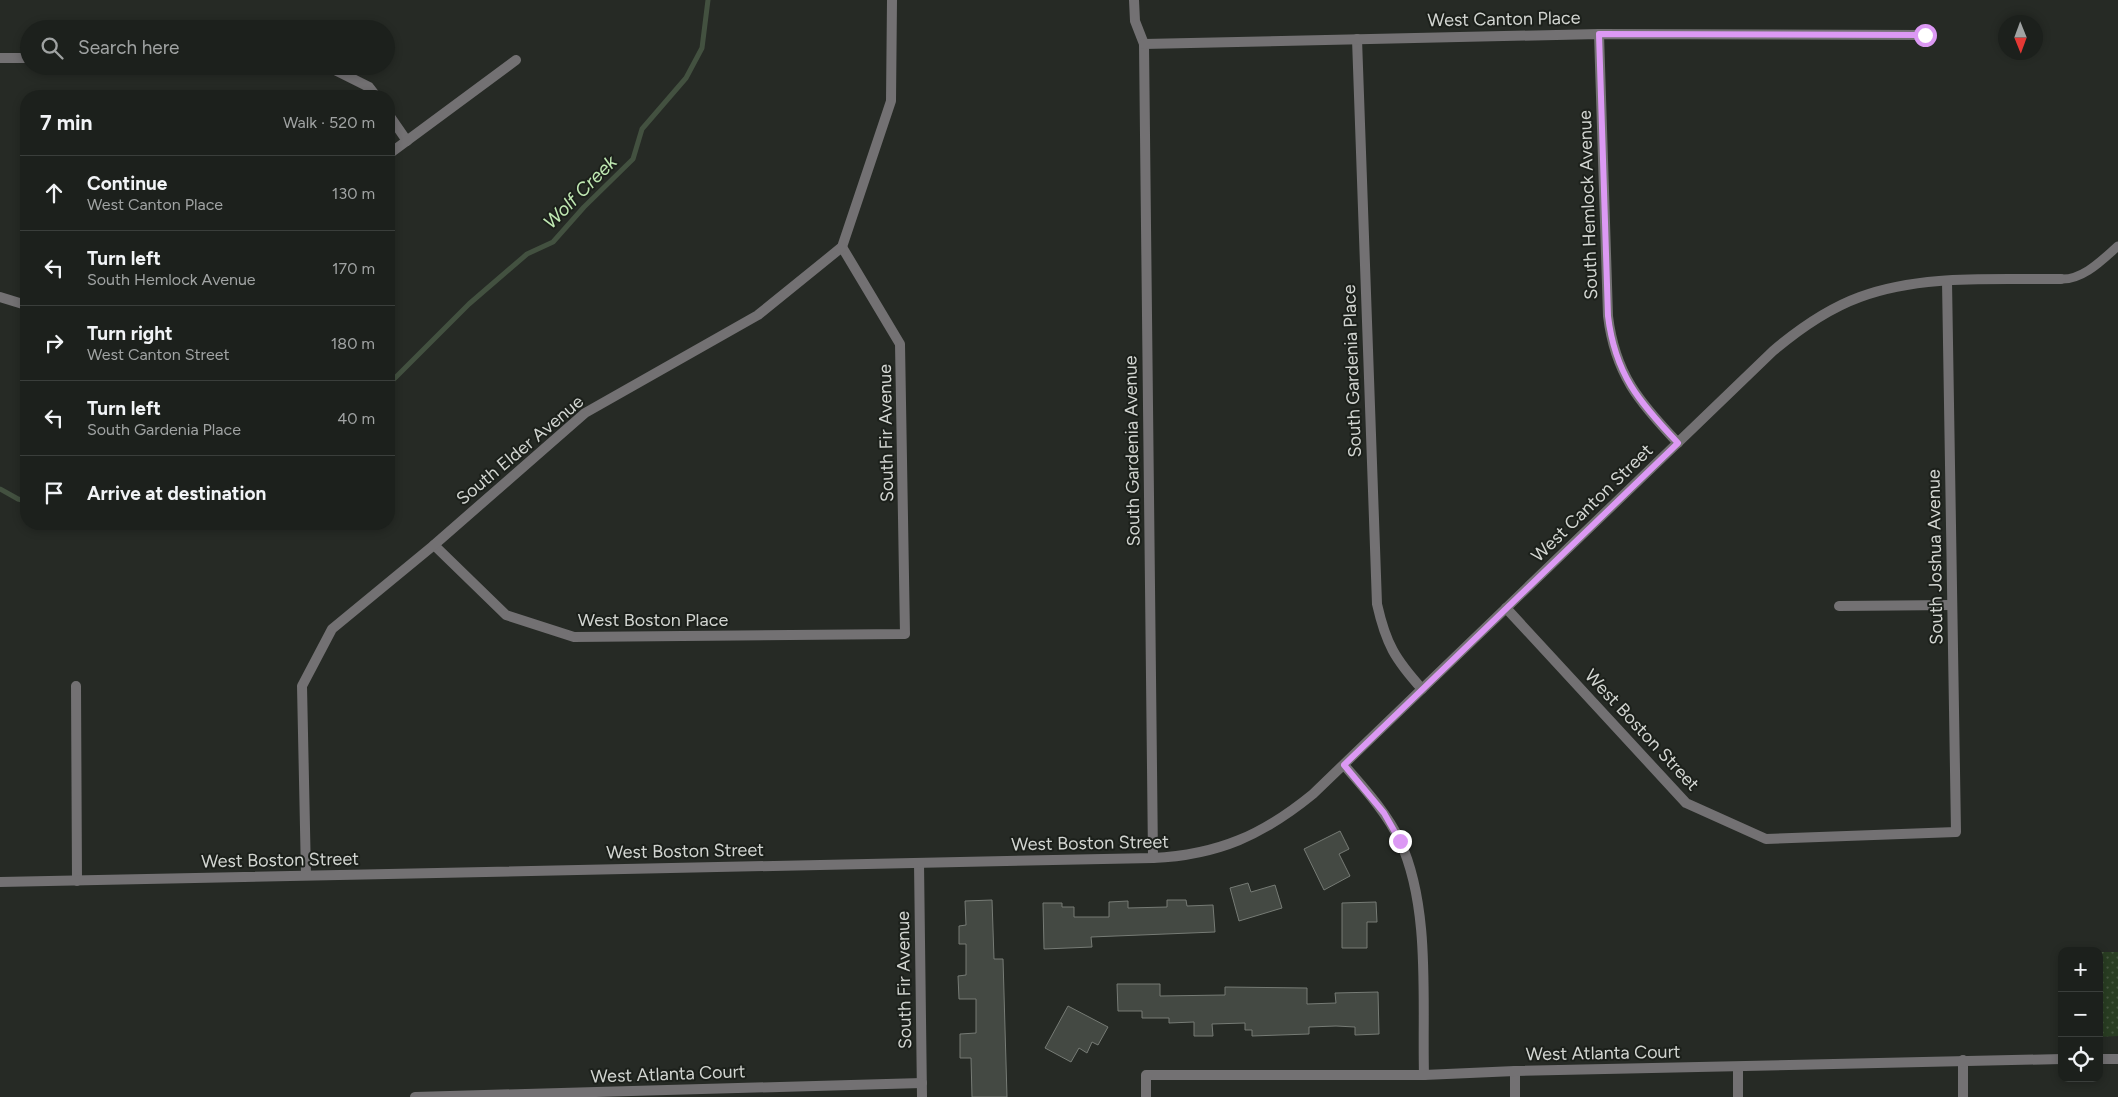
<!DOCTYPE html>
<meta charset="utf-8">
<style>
:root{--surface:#1c201c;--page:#292d29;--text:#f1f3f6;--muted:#a0a3a3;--line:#3a3e3b}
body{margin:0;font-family:Figtree,sans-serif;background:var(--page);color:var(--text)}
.controls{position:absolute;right:15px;bottom:15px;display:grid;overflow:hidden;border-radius:10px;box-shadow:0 2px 8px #0003}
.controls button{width:45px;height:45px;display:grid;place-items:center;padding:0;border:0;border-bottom:1px solid var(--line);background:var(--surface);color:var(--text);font:25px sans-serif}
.compass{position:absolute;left:1998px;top:15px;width:45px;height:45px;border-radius:50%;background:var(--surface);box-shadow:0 2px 8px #0003;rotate:179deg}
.stop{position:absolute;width:15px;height:15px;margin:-11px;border:4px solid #dc99f4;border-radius:50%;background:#fff}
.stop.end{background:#dc99f4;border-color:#fff;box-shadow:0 1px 5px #0008}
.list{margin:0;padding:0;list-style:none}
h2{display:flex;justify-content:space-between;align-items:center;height:65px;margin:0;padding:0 20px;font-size:21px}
h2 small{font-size:16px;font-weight:400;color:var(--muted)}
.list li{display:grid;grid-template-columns:32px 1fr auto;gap:15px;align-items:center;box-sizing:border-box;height:75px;padding:0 20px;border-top:1px solid var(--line)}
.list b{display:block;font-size:19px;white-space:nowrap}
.list p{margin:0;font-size:16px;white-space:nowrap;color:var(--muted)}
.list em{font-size:16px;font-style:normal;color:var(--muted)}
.icon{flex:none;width:28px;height:28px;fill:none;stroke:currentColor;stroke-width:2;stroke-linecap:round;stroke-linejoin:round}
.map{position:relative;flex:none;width:2118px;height:1097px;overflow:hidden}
.search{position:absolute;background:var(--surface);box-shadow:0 2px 8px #0003;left:20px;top:20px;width:375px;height:55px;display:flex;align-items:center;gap:12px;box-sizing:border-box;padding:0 18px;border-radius:28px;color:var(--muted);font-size:19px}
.panel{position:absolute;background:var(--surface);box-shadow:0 2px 8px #0003;left:20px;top:90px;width:375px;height:440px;border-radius:20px}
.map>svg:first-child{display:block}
.grass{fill:url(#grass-dots)}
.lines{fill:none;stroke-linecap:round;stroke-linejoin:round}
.stream{stroke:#435140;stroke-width:5}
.building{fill:#444943;stroke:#767b75}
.lane{stroke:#737173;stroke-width:9}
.street{stroke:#737173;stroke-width:10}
.route{stroke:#dc99f4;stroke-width:6}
.labels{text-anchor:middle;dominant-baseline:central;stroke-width:4;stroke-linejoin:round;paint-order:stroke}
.street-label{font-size:18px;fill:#d2d5d1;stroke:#1c201b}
.water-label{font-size:19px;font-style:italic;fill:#c0e9b3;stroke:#1c201b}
</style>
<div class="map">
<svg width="2118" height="1097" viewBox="0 0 2118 1097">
<defs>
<pattern id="grass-dots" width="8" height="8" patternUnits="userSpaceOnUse" patternTransform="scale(1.25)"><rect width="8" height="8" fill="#293d22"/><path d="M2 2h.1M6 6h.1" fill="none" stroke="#475841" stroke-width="1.8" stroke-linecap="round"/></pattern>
</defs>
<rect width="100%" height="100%" fill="#262a25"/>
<polygon class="grass" points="2099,952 2118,952 2118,1036 2099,1037"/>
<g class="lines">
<g class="stream">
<polyline points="389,384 469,304 527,254 553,242 584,207 633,159 642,129 686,78 702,48 708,0"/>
<polyline points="0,489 18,499 26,501"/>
</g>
</g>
<g class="building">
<polygon points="1340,831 1349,849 1339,854 1350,876 1324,890 1304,849"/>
<polygon points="1248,883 1251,892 1275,885 1282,908 1239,921 1230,888"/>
<polygon points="992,900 994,959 1003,959 1007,1097 972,1097 971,1058 960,1058 960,1034 976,1033 976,999 959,999 958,976 966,975 966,944 959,944 959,926 966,925 965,901"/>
<polygon points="1167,900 1186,900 1187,906 1213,905 1215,932 1091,937 1092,947 1044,949 1043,903 1062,903 1062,907 1074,907 1074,917 1109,917 1109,902 1128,901 1128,908 1167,907"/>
<polygon points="1376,902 1377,922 1367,922 1367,948 1342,948 1342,903"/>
<polygon points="1117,984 1160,984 1160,996 1225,995 1225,987 1307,988 1307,1004 1336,1003 1335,993 1378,992 1379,1034 1355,1035 1355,1027 1336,1026 1309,1027 1309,1034 1252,1036 1252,1030 1245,1030 1245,1023 1212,1024 1213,1036 1194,1036 1194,1022 1169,1023 1169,1018 1142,1018 1142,1011 1118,1011"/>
<polygon points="1068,1006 1108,1027 1098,1045 1092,1042 1087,1053 1079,1048 1071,1062 1045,1048"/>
</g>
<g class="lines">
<path class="lane" d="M2061 279C2083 280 2102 260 2118 246"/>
<g class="street">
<polyline points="1134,0 1135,21 1144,44 1153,858"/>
<path d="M1599 34 1608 316C1615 374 1639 402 1678 443"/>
<path d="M1357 39 1377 604C1386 644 1395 659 1422 689"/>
<polyline points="1144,44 1599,34 1925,35"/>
<polyline points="0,58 29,58"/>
<polyline points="327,66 369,87 376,96"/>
<polyline points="389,115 407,141"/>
<polyline points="389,154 516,60"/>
<polyline points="0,297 26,305"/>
<polyline points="434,545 506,615 574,637 905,634 900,344 842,247"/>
<polyline points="1839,606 1952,605"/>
<polyline points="1506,608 1686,803 1766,839 1956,832 1947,281"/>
<polyline points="76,686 77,881"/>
<path d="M1344 765C1364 788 1387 813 1400 841 1431 908 1422 1002 1424 1075"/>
<polyline points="919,863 922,1097"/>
<polyline points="306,875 302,686 332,629 434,545 585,413 758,315 842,247 891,101 892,0"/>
<path d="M0 882 1153 858C1218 855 1263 835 1313 794L1773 351C1799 329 1827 309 1860 297 1922 274 1995 280 2061 279"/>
<polyline points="2099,1059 2118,1059"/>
<polyline points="1963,1060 1963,1097"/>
<polyline points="1738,1067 1738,1097"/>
<polyline points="1515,1071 1515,1097"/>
<polyline points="415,1097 922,1083"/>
<polyline points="1146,1097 1146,1075 1424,1075 1515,1071 2062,1059"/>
</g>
</g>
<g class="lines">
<path class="route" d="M1400 841 1384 813 1344 765 1678 443C1639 402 1615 374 1608 316L1599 34 1925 35"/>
</g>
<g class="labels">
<g class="street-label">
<text transform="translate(1504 19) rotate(-1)">West Canton Place</text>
<text transform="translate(1588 205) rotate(-92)">South Hemlock Avenue</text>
<text transform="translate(1352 371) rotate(-92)">South Gardenia Place</text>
<text transform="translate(886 433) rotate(-91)">South Fir Avenue</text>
<text transform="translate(520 450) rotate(-40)">South Elder Avenue</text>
<text transform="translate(1132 451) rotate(-91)">South Gardenia Avenue</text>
<text transform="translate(1592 503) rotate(-44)">West Canton Street</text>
<text transform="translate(1935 557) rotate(-91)">South Joshua Avenue</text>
<text x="653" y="620">West Boston Place</text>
<text transform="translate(1642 730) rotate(47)">West Boston Street</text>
<text transform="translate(1090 843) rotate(-1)">West Boston Street</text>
<text transform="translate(685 851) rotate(-1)">West Boston Street</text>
<text transform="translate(280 860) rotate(-1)">West Boston Street</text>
<text transform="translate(904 980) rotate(-91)">South Fir Avenue</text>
<text transform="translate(1603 1053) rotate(-1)">West Atlanta Court</text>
<text transform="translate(668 1074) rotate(-2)">West Atlanta Court</text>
</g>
<g class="water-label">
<text transform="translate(580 192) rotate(-45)">Wolf Creek</text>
</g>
</g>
</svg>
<div class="controls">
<button>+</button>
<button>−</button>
<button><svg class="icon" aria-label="locate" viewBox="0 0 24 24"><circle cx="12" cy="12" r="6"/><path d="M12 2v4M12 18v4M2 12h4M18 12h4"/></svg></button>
</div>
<svg class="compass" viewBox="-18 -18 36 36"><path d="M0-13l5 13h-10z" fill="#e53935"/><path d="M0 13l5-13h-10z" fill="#a0a3a3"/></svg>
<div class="stop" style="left:1925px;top:35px"></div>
<div class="stop end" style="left:1400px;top:841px"></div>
<div class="search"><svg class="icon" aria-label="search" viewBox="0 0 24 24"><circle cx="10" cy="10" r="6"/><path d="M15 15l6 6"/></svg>Search here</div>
<section class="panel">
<h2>7 min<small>Walk · 520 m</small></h2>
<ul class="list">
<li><svg class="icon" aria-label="ahead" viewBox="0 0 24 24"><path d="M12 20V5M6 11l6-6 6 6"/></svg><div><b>Continue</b><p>West Canton Place</p></div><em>130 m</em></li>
<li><svg class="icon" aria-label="left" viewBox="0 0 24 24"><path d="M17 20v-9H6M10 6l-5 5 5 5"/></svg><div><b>Turn left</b><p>South Hemlock Avenue</p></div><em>170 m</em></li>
<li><svg class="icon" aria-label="right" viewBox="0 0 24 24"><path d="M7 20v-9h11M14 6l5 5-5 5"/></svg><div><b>Turn right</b><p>West Canton Street</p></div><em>180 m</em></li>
<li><svg class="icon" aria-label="left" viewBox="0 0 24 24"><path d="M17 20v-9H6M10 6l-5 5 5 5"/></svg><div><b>Turn left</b><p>South Gardenia Place</p></div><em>40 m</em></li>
<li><svg class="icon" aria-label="arrive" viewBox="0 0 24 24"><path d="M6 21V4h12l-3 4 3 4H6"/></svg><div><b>Arrive at destination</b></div></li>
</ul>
</section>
</div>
